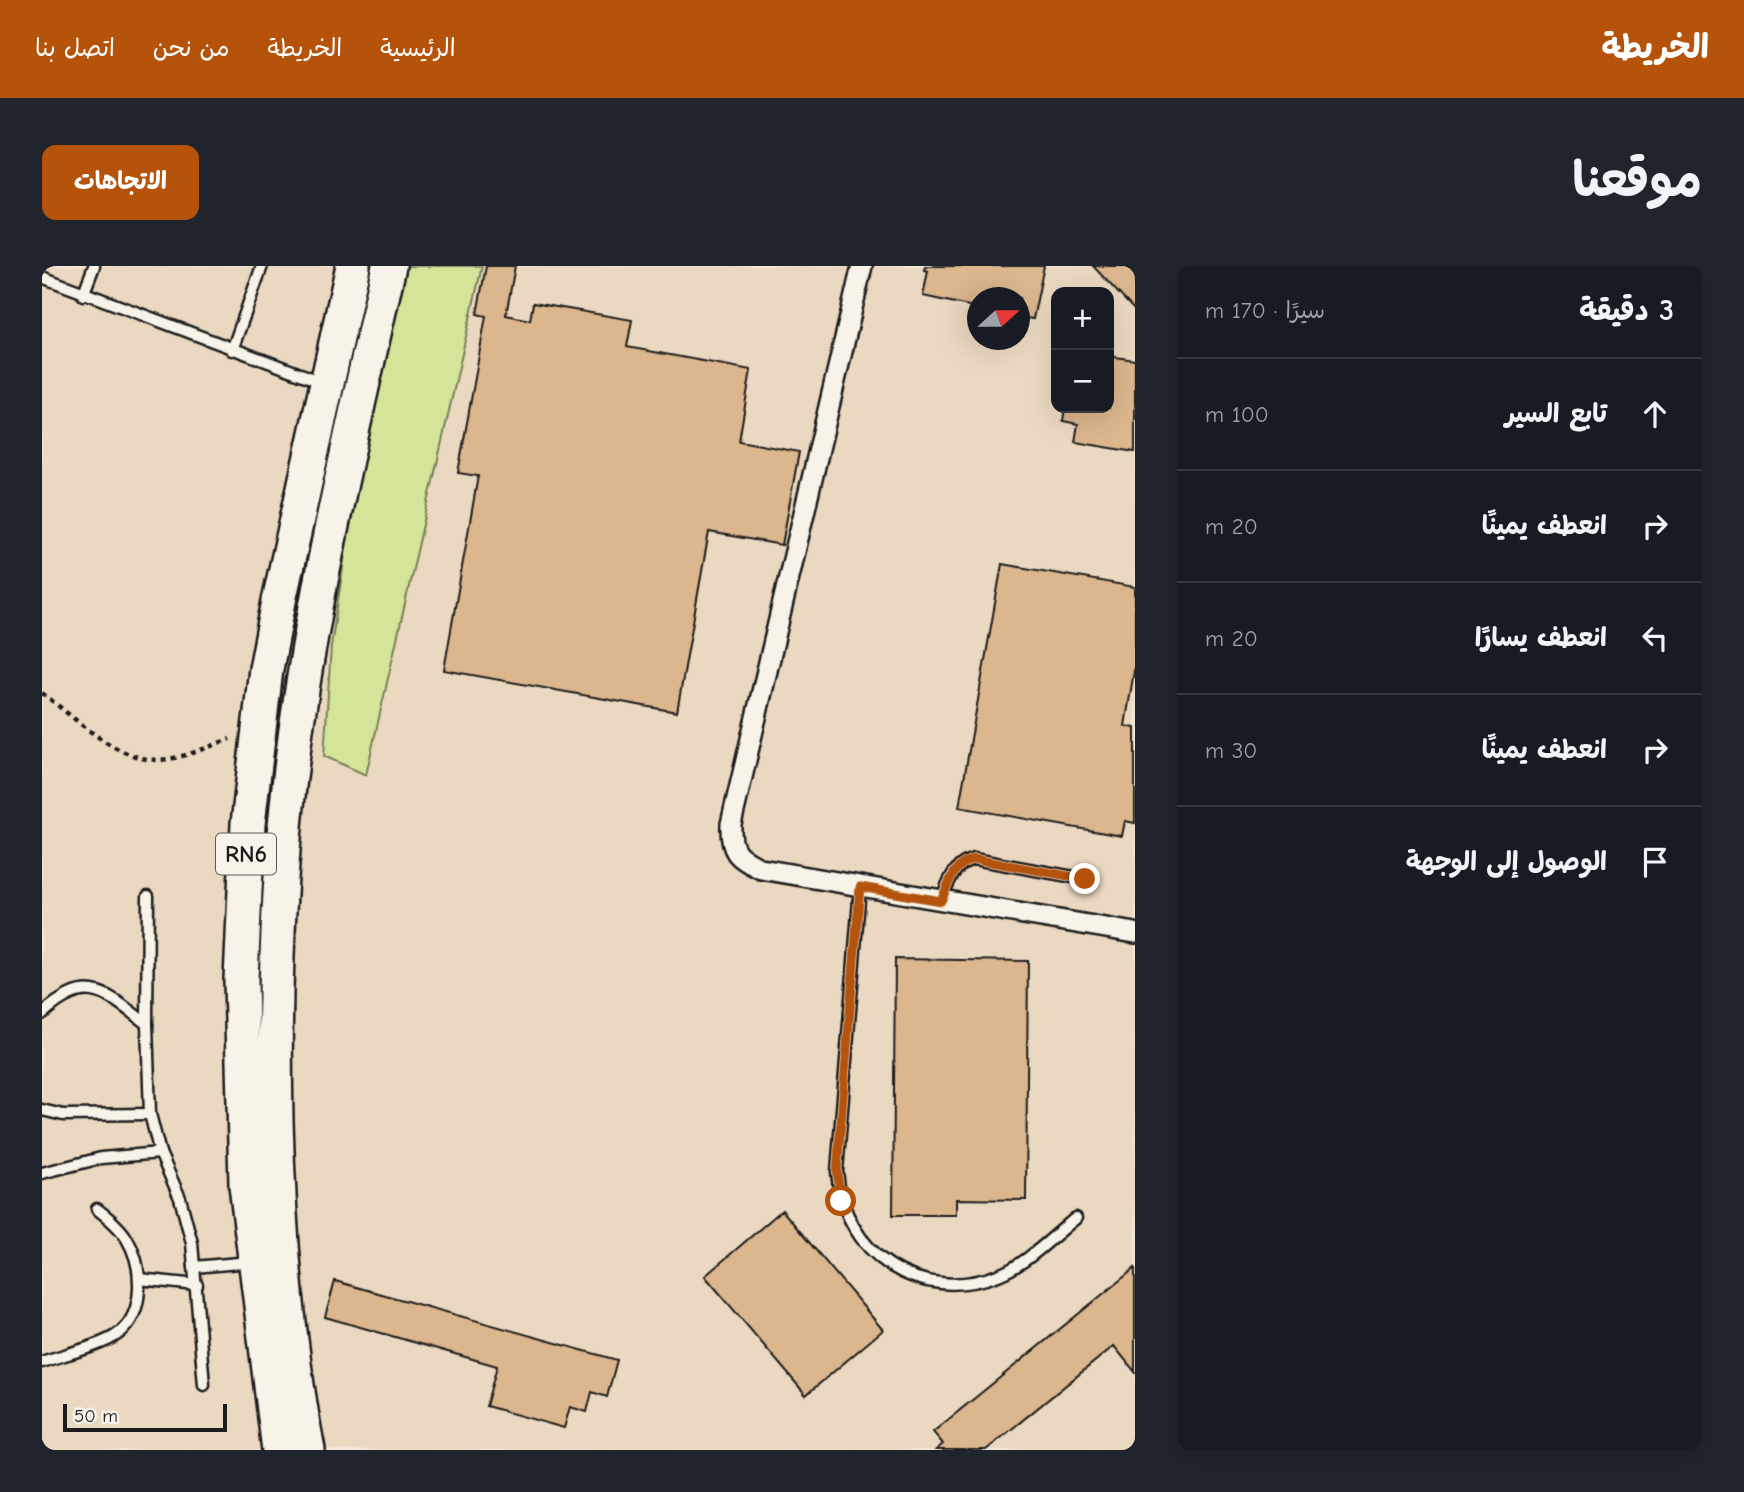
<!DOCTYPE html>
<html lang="ar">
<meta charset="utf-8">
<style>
:root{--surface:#171b24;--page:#20242c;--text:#f1f3f6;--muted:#9ea1a6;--line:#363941;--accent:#b45309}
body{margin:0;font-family:"Comic Neue","Playpen Sans Arabic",sans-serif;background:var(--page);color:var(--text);direction:rtl}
.controls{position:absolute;right:21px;top:21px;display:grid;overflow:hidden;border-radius:14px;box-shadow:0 7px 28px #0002}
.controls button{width:63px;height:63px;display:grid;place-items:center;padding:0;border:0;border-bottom:2px solid var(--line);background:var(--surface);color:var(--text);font:35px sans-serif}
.compass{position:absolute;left:925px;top:21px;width:63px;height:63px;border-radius:50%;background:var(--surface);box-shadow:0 7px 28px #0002;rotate:69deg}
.scale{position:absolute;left:21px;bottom:18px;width:164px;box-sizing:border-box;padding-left:7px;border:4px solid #1c1c1c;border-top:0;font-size:19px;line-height:24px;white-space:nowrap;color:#1c1c1c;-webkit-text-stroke:5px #f7f3e8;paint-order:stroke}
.stop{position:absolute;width:21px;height:21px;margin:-16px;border:5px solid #b45309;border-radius:50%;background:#fff}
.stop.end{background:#b45309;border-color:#fff;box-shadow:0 2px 7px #0008}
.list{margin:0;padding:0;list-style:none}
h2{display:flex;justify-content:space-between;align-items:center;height:91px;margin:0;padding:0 28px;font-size:30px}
h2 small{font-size:23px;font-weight:400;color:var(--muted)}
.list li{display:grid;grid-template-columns:46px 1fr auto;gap:21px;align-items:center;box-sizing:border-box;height:112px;padding:0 28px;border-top:2px solid var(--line)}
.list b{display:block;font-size:26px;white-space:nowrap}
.list em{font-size:23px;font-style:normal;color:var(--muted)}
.icon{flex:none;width:38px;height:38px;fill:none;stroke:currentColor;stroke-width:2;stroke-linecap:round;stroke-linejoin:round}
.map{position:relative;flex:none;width:1093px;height:1184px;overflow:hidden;direction:ltr;border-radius:14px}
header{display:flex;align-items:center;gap:42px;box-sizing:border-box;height:98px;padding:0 35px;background:var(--accent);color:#fff}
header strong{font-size:33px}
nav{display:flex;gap:38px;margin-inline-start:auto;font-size:24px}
.intro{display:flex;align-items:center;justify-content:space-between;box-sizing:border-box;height:168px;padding:0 42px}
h1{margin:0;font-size:49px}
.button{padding:18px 32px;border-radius:14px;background:var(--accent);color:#fff;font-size:24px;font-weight:700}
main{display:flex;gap:42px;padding:0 42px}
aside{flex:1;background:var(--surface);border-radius:14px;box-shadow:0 7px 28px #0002}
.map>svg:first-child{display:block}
.built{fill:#ebd8c0;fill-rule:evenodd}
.green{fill:#d4e498;stroke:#78805a;stroke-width:2}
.building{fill:#dcb68d;stroke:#1c1c1c;stroke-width:2}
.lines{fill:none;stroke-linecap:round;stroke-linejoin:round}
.service-casing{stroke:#1c1c1c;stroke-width:15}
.minor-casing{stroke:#1c1c1c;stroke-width:24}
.trunk-casing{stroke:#1c1c1c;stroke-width:38}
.path{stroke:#1c1c1c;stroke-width:4.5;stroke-dasharray:5 5;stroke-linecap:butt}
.service{stroke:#f7f3e8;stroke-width:10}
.minor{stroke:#f7f3e8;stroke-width:19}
.trunk{stroke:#f7f3e8;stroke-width:33}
.route{stroke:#b45309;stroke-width:9}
.labels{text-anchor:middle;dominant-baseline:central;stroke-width:5;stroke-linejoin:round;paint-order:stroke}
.shield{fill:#f7f3e8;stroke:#5e5c59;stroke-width:2}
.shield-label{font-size:24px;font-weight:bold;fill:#1c1c1c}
</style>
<header>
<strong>الخريطة</strong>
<nav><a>الرئيسية</a><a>الخريطة</a><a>من نحن</a><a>اتصل بنا</a></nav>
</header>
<div class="intro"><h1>موقعنا</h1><a class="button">الاتجاهات</a></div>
<main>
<aside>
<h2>3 دقيقة<small>سيرًا · 170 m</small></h2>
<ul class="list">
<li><svg class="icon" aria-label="ahead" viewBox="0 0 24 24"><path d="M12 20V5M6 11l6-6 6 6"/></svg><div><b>تابع السير</b></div><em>100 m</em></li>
<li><svg class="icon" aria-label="right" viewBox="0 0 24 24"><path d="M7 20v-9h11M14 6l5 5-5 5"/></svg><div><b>انعطف يمينًا</b></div><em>20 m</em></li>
<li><svg class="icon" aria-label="left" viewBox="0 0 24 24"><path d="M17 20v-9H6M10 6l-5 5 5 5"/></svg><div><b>انعطف يسارًا</b></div><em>20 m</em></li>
<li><svg class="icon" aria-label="right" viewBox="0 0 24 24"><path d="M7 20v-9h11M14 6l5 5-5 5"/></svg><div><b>انعطف يمينًا</b></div><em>30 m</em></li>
<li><svg class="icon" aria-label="arrive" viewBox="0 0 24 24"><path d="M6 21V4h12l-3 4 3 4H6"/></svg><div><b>الوصول إلى الوجهة</b></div></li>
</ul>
</aside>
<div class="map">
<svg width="1093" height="1184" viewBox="0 0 1093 1184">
<rect width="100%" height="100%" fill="#f2e7d6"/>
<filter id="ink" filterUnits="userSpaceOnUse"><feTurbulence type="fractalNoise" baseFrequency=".0143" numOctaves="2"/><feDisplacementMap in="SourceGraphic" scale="14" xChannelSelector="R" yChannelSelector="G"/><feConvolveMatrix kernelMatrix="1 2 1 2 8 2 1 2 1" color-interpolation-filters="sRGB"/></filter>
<g filter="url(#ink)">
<path class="built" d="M0 0H1093V1184H0ZM1014 26H1067V142H1014ZM936 32H978V74H936Z"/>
<polygon class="green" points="365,0 440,0 324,509 282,490 289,380 311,236"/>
<g class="building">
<polygon points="444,0 473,0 464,49 488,54 491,37 590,54 585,81 709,104 697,175 757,186 740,279 667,266 635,446 402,404 436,210 416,207 444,50 435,48"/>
<polygon points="883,0 1002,0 991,53 978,51 978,32 936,32 936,42 881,30 886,5 882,4"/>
<polygon points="1051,0 1093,0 1093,45"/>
<polygon points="1067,90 1093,94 1093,186 1033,176 1036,158 1021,155 1023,142 1067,142"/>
<polygon points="960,298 1093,321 1093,399 1083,460 1093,462 1093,557 1083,555 1080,570 917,541"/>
<polygon points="853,693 986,695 984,934 914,933 914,949 851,949"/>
<polygon points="740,944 841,1064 764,1129 663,1010"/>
<polygon points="1093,1002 1093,1106 1072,1080 944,1184 894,1184 901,1178 891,1166"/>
<polygon points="293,1015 575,1094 565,1131 550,1126 545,1146 528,1141 522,1162 444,1140 455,1100 283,1051"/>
</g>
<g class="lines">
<g class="service-casing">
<g id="service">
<polyline points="0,11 280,116"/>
<polyline points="41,29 52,0"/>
<polyline points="190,84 220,0"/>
<path d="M818 621 795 905C801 988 877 1039 956 1009 985 998 1010 971 1034 952"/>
<polyline points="106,630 105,758 108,848 118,887 138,932 150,977 162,1119"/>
<path d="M899 634C907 616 911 598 932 593L1043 613"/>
<path d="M0 748C46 707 63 726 105 758"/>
<polyline points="0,844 21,849 108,848"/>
<polyline points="0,907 59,892 118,887"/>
<polyline points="152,1001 208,996"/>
<polyline points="97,1013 155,1019"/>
<path d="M0 1096C20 1089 60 1080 76 1068 104 1047 101 1000 85 973 78 961 67 952 55 943"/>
</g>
</g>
<g class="minor-casing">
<path id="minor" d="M820 0 689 558C688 586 695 591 719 603L1093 667"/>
</g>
<g class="trunk-casing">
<g id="trunk">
<polyline points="237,1184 204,919 199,714 206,558 224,403 237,335 311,0"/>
<path d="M266 1184C245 1076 237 965 234 855 231 712 237 566 260 424 282 281 316 141 347 0"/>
</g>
</g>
<path class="path" d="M0 427C35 453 80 501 126 493 147 490 168 480 188 473"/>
<use href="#service" class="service"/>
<use href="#minor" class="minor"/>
<use href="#trunk" class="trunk"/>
</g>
</g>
<g class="lines" filter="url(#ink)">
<path class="route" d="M799 935 795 905 818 621 899 635C907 617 911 598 932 593L1043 613"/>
</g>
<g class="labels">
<rect class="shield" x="174" y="567.5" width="60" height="41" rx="5"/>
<g class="shield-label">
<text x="204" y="588">RN6</text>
</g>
</g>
</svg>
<div class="controls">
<button>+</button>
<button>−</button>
</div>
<svg class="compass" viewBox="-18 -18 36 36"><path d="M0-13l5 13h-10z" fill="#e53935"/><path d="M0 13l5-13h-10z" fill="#9ea1a6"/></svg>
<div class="scale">50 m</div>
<div class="stop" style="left:799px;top:935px"></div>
<div class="stop end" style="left:1043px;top:613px"></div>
</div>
</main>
